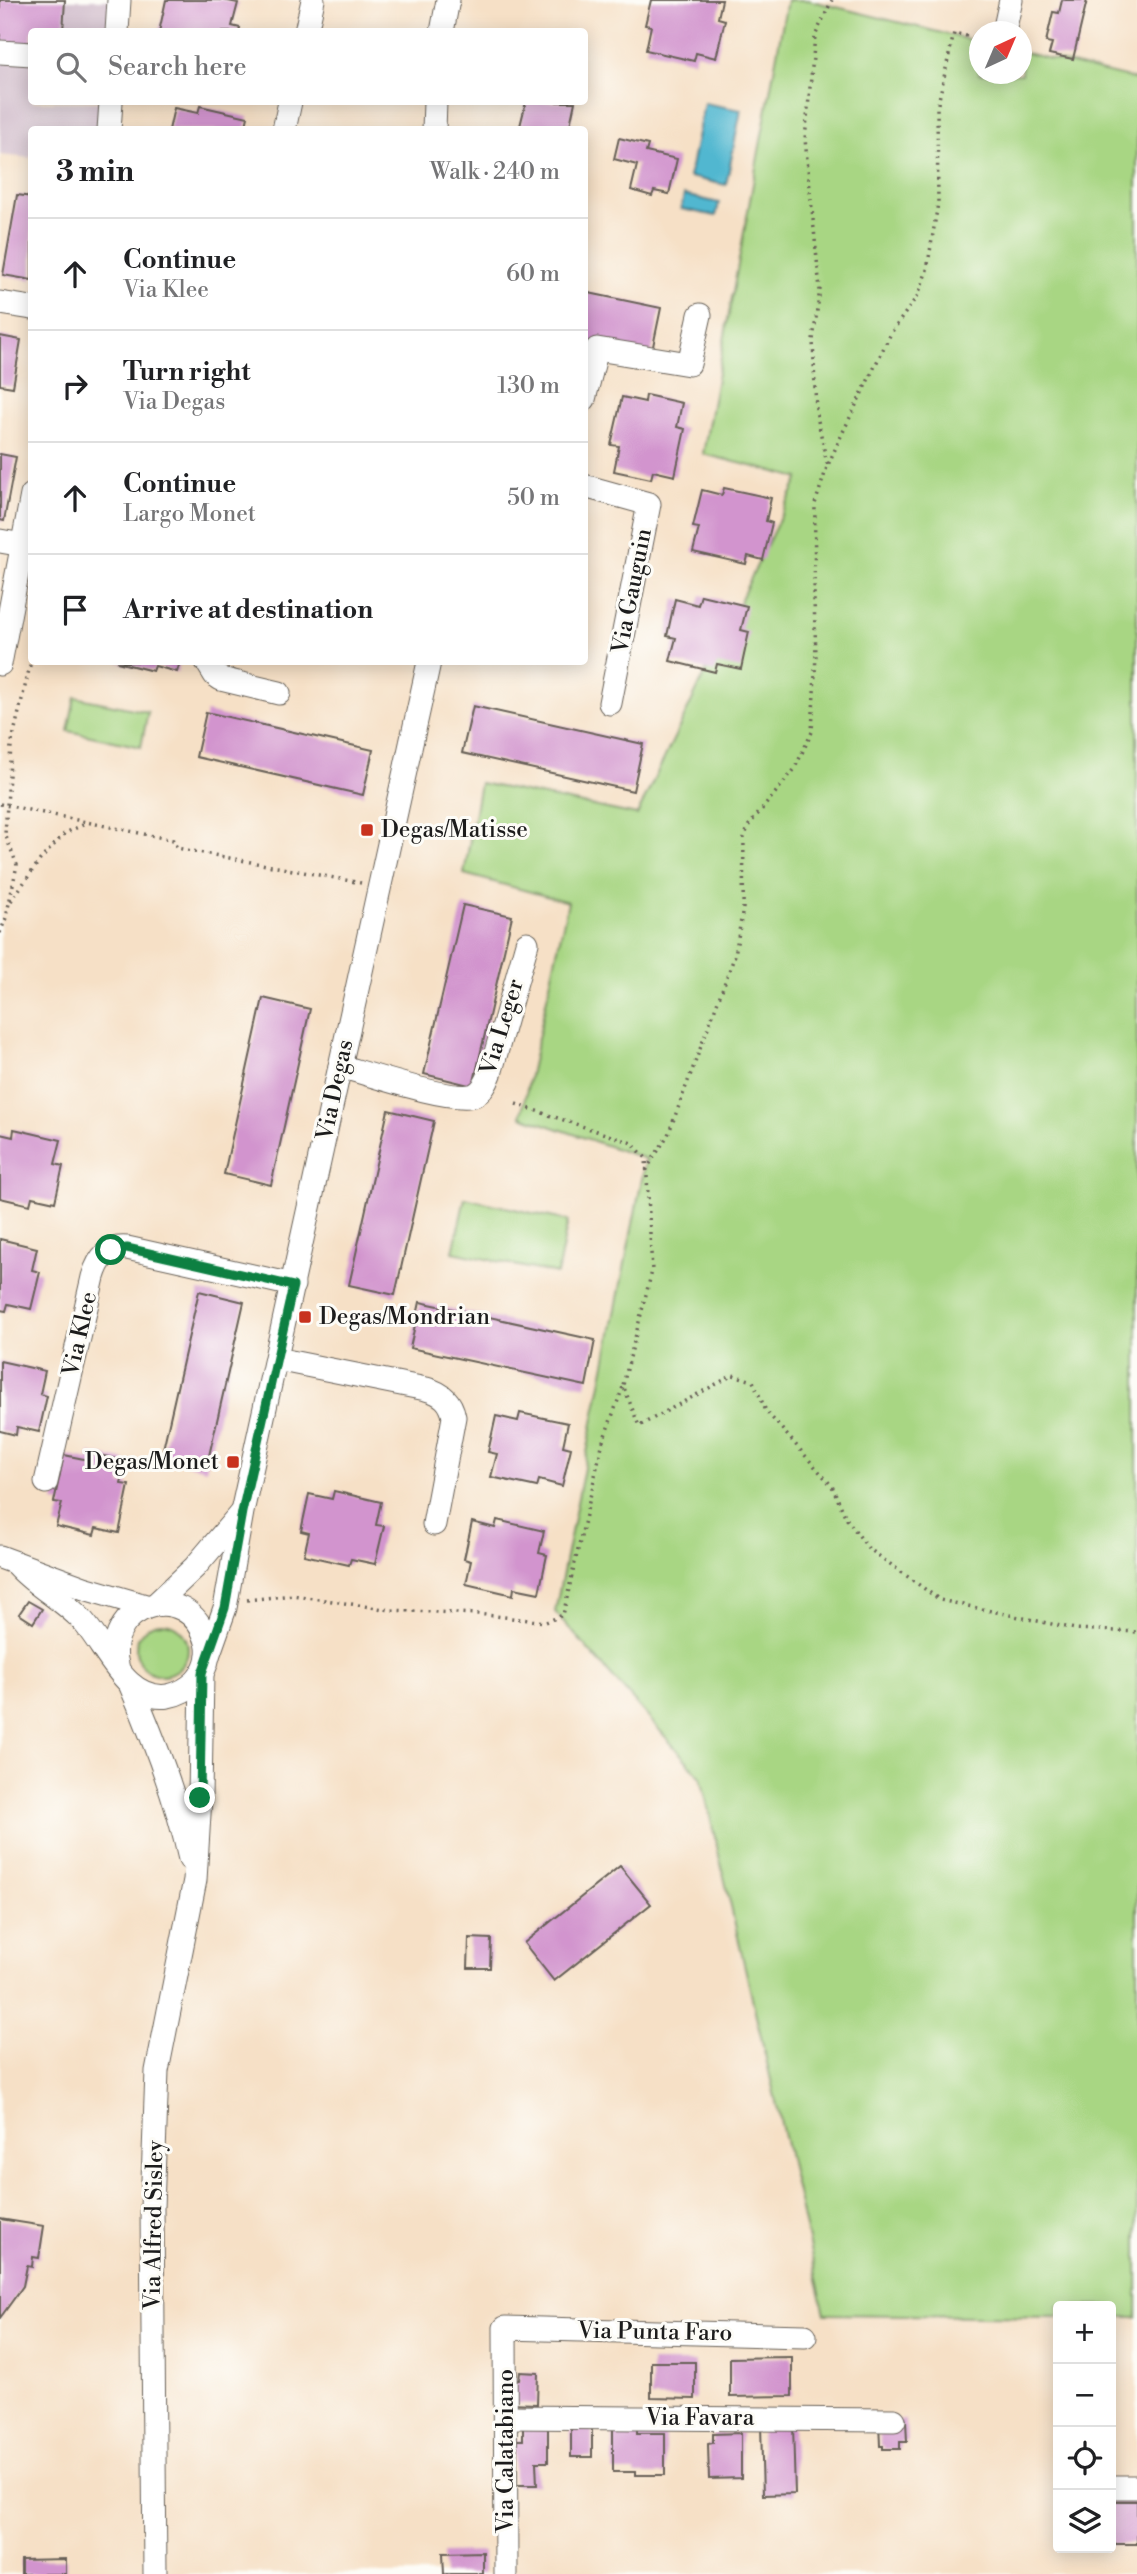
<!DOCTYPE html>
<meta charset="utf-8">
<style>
:root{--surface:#fff;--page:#f2f2f2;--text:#202124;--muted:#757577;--line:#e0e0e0}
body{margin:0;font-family:"Libre Bodoni",serif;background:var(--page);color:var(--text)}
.controls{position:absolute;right:21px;bottom:21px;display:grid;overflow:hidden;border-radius:7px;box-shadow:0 4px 18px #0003}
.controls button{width:63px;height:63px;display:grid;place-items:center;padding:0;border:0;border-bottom:2px solid var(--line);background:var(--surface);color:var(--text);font:35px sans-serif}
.compass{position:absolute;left:969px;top:21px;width:63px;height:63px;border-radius:50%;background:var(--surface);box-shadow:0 4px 18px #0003;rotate:44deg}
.stop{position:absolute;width:21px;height:21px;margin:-16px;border:5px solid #0b8043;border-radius:50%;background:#fff}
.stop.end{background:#0b8043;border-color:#fff;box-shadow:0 2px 7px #0008}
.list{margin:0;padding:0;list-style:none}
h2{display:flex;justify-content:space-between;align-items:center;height:91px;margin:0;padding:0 28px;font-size:30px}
h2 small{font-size:23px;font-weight:400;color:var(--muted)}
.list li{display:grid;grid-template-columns:46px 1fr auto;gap:21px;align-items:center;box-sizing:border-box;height:112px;padding:0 28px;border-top:2px solid var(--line)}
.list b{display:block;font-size:26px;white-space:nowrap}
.list p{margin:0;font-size:23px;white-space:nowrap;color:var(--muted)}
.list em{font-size:23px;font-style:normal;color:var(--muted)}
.icon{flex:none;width:38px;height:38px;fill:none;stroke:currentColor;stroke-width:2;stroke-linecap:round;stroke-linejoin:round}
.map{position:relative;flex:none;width:1137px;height:2574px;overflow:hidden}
.search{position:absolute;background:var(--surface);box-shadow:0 4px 18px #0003;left:28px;top:28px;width:560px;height:77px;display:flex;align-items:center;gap:18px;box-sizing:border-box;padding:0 24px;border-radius:7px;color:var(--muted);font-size:26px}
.panel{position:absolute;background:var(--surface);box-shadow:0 4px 18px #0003;left:28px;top:126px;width:560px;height:539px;border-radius:7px}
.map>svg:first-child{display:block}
.industrial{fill:#d1bdcc}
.green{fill:#a8d683;stroke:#627950;stroke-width:2}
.water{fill:#51b7d0;stroke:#366a76;stroke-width:2}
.building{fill:#d294ce}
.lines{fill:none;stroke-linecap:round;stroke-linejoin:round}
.minor-casing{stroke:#686158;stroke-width:25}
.path{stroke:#686158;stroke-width:3.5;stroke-dasharray:2 5;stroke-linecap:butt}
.minor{stroke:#fff;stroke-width:23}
.route{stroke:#0b8043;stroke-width:9}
.poi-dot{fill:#c8321e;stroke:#fdfcf7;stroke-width:2.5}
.labels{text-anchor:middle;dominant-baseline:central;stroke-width:6;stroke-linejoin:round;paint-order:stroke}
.street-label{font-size:23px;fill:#1c1c1c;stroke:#fdfcf7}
.poi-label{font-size:23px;fill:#1c1c1c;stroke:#fdfcf7;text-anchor:start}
</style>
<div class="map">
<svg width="1137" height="2574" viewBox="0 0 1137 2574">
<rect width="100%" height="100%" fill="#fdfcf7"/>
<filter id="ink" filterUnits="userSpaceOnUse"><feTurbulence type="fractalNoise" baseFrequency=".0143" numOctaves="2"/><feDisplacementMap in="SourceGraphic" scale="14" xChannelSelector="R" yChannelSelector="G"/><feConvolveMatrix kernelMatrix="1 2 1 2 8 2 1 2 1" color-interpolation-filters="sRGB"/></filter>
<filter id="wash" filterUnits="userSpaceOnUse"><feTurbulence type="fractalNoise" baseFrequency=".00686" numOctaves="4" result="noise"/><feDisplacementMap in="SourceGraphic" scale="28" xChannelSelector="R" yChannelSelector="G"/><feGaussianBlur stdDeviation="1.57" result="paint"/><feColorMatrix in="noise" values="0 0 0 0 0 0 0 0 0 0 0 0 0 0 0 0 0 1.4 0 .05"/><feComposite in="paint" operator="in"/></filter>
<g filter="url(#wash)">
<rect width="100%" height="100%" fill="#f6e0c6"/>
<polygon class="industrial" points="0,0 110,0 107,31 32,32 32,102 102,102 99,129 32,130 31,158 0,155"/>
<g class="green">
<polygon points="787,0 808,0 979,42 979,74 1021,74 1022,52 1137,80 1137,2317 1111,2317 1111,2306 1058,2306 1058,2317 825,2314 701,1777 555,1612 646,1159 521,1116 568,902 464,874 480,783 637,815 799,478 703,454"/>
<polygon points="75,697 148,712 141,747 68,731"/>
<polygon points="465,1198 568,1221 557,1274 453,1252"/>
<circle cx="162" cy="1649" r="26"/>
</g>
<g class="water">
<polygon points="704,103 741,110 726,185 689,177"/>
<polygon points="684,195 719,203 716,216 681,209"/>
</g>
<g id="blocks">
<g class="building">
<polygon points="0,0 65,0 63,32 32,32 32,43 0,41"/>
<polygon points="166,0 223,0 238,3 232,26 240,28 239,32 159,32"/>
<polygon points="651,0 722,0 718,18 725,20 716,58 696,53 694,61 646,50 651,26 645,25"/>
<polygon points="1062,0 1087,0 1073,59 1049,54 1052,43 1046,42 1053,12 1059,13"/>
<polygon points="526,102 575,102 569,130 519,130"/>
<polygon points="200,106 248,117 245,130 169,130 174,108 198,113"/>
<polygon points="619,138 648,145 646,152 677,159 669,194 654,191 652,196 631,190 637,165 614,159"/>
<polygon points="17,195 32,197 32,280 3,275"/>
<polygon points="584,292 661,308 651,356 584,341"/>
<polygon points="0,336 21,340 13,387 0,385"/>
<polygon points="646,395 682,403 677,427 685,429 675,476 653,471 651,479 614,471 619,446 611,445 622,397 645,402"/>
<polygon points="0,454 16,457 4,521 0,520"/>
<polygon points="724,488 771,498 766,521 772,523 763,560 748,556 746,564 693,552 699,528 693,527 702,490 722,495"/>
<polygon points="701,595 747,606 741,630 749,632 741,669 717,664 715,672 670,661 676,638 667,636 675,599 698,605"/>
<polygon points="117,662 180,662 177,672 155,666 153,671"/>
<polygon points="473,706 643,744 633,791 462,753"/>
<polygon points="206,712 373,750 363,795 196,757"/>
<polygon points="463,905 512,916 473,1086 424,1074"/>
<polygon points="263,998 310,1009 271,1185 224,1174"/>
<polygon points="388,1110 434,1121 395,1295 349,1285"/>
<polygon points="14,1129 61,1140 55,1164 63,1166 55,1202 32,1197 30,1205 0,1198 0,1134 13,1137"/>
<polygon points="0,1239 37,1248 32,1270 40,1272 31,1309 8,1304 6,1311 0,1310"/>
<polygon points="199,1291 244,1302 206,1469 161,1458"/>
<polygon points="420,1302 595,1340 586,1386 410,1348"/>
<polygon points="0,1361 45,1371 40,1394 47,1396 39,1432 17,1427 16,1435 0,1431"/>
<polygon points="520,1413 568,1423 563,1446 571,1448 562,1486 539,1480 537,1487 491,1477 497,1454 488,1452 496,1416 518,1421"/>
<polygon points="90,1453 126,1461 121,1484 129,1485 119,1533 96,1528 94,1535 56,1526 62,1503 54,1502 64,1455 89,1460"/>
<polygon points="334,1491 381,1502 376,1525 384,1526 375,1564 351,1559 349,1565 304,1555 309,1533 301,1531 309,1494 332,1499"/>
<polygon points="497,1520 544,1531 539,1553 547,1555 539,1593 514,1588 513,1595 466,1584 471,1561 464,1559 472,1522 495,1528"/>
<polygon points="28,1601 42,1609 33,1623 19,1614"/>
<polygon points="620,1866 651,1904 554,1981 524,1943"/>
<polygon points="469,1938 491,1939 490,1968 468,1968"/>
<polygon points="0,2219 44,2226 39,2258 33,2257 32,2267 27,2266 23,2286 0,2318"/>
<polygon points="792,2357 792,2396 730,2397 730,2358"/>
<polygon points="651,2362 695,2362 695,2399 651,2398"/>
<polygon points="520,2372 538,2373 537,2404 509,2403 510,2380 519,2380"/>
<polygon points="906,2420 907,2442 900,2442 900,2449 883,2449 883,2446 880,2446 879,2421"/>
<polygon points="592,2425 592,2457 571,2457 571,2426"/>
<polygon points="793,2425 795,2494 763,2495 761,2426"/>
<polygon points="523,2427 548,2427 548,2462 536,2462 537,2485 514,2485 513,2440 523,2440"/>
<polygon points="637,2428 637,2433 665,2433 665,2475 635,2475 635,2472 613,2472 613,2429"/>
<polygon points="741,2433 741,2478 709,2479 708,2444 713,2443 713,2434"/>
<rect x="1111" y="2501" width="26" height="43"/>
<polygon points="483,2552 483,2574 444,2574 443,2553"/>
<polygon points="66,2559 66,2574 21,2574 21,2560"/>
</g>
</g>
</g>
<g filter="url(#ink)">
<use href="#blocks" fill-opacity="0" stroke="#686158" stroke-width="2"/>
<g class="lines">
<g class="minor-casing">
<g id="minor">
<polyline points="117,32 119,0"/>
<polyline points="306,32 313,0"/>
<polyline points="442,32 448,0"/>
<polyline points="1004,32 1011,0"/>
<polyline points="0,52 32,54"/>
<polyline points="109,130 111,102"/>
<polyline points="284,130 290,102"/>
<polyline points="434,130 435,102"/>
<polyline points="0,303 32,308"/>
<polyline points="584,399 597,349 689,364 700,315"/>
<polyline points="584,486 649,504 610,703"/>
<polyline points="0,541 23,545"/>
<polyline points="207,662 215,675 221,679 279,693"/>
<polyline points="0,664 32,495"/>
<path d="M340 1066C365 1073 454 1103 474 1095 483 1091 487 1082 490 1074L527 943"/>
<path d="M276 1359 426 1389C442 1393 451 1401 454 1417L434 1524"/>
<path d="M46 1482 93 1277C98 1260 107 1246 127 1248L293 1285"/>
<polyline points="0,1557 84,1588 146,1606"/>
<path d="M16 1564C34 1585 61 1598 81 1619 106 1645 124 1702 168 1696 178 1694 188 1689 196 1681 205 1671 211 1656 207 1642 188 1575 99 1606 118 1669"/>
<polyline points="157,1603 195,1567 240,1514"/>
<polyline points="208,1656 225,1608 242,1512 429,662"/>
<path d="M131 1686C155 1742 177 1799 190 1859"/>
<polyline points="506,2417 894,2420"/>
<polyline points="1111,2487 1137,2487"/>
<polyline points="155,2574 152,2208 157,2071 195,1880 200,1798 202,1673"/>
<polyline points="506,2574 505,2328 805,2336"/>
</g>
</g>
<g class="path">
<polyline points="827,464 816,411 813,340 820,289 805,139 815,36 832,0"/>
<polyline points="0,804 173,840 177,848 361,883"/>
<polyline points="11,901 40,860 65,833 87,823"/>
<polyline points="0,933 6,918 17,865 5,834 11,746 32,657"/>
<polyline points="516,1104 632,1143 646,1158 652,1271 623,1385 639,1426 733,1375 753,1381 766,1411 832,1486 846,1518 868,1548 940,1600 1075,1629 1137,1632"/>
<polyline points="646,1170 668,1135 735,955 743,908 744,838 749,825 794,770 812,732 816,655 814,600 815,504 827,467 842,434 891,333 918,295 927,270 938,203 937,108 954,33 979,39"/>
<polyline points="247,1600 293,1595 390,1610 478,1614 546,1622 563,1615 603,1441 623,1387"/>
</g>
<use href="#minor" class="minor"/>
</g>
</g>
<g class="lines" filter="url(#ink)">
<polyline class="route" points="111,1250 127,1248 293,1286 242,1512 225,1608 202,1673 200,1798"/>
</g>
<g class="poi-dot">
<rect x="360" y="823" width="14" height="14" rx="3.5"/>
<rect x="298" y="1310" width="14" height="14" rx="3.5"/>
<rect x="226" y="1455" width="14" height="14" rx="3.5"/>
</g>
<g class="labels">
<g class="street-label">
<text transform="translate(632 591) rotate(-79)">Via Gauguin</text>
<text transform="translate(502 1027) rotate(-73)">Via Leger</text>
<text transform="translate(335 1090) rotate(-78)">Via Degas</text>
<text transform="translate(80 1334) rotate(-77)">Via Klee</text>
<text transform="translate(154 2225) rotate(-89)">Via Alfred Sisley</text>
<text transform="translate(655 2332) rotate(1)">Via Punta Faro</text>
<text x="700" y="2418">Via Favara</text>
<text transform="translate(506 2451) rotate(-90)">Via Calatabiano</text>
</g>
<g class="poi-label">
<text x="381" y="830">Degas/Matisse</text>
<text x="319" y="1317">Degas/Mondrian</text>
<text x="219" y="1462" text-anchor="end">Degas/Monet</text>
</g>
</g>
</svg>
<div class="controls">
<button>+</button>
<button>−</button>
<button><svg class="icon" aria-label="locate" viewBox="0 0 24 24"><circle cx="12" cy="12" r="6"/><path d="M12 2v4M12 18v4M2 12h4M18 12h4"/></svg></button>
<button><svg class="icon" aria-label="layers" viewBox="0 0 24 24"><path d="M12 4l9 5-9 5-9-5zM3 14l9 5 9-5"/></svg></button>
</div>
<svg class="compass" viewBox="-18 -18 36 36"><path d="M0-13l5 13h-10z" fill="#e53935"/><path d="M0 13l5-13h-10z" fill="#757577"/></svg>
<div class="stop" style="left:111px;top:1250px"></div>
<div class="stop end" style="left:200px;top:1798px"></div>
<div class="search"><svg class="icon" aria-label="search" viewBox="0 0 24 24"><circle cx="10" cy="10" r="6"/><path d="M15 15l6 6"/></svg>Search here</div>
<section class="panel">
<h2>3 min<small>Walk · 240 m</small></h2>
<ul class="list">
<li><svg class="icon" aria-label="ahead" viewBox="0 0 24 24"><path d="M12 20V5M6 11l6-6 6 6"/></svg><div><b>Continue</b><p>Via Klee</p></div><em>60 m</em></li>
<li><svg class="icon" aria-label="right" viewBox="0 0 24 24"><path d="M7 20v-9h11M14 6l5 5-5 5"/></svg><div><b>Turn right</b><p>Via Degas</p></div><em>130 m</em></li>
<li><svg class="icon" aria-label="ahead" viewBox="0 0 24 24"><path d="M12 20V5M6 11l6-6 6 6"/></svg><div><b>Continue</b><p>Largo Monet</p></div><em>50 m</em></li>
<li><svg class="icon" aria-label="arrive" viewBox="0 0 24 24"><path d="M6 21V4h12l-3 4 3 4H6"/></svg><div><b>Arrive at destination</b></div></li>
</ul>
</section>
</div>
